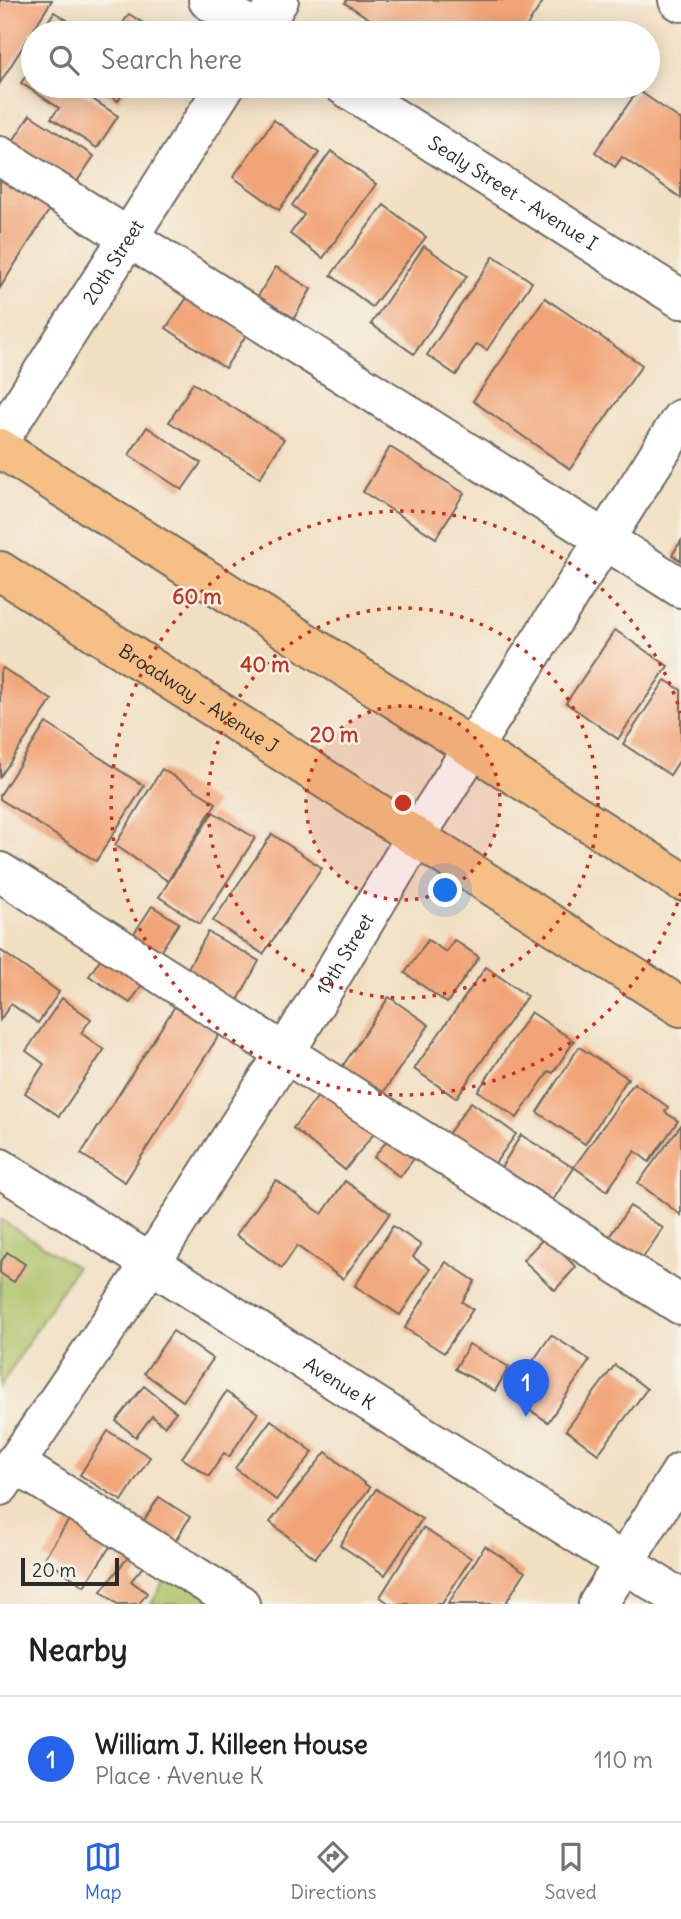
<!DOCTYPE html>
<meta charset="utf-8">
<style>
:root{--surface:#fff;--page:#f2f2f2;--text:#202124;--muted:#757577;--line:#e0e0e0;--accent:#2563eb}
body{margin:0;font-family:Delius,sans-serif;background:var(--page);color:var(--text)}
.scale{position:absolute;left:21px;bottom:18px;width:98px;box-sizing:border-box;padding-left:7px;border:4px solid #2b2b2b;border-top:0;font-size:19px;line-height:24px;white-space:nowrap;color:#2b2b2b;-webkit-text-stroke:5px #f7f3e8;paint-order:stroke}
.you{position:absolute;left:446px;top:891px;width:24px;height:24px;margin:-18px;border:5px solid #fff;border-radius:50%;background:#1a73e8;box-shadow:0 0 0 10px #1a73e833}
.badge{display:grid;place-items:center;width:46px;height:46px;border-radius:50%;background:var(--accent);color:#fff;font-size:23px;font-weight:700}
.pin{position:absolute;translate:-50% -58px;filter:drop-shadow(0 2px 4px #0008)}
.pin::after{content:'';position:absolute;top:37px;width:24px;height:21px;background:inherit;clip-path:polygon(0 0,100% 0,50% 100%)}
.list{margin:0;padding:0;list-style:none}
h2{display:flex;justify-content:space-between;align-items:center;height:91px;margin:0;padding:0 28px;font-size:30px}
h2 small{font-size:23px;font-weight:400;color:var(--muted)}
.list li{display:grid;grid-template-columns:46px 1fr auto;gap:21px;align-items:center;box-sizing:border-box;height:126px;padding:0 28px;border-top:2px solid var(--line)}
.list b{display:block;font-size:26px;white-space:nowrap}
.list p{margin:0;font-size:23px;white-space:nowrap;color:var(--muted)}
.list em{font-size:23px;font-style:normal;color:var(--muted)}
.icon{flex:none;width:38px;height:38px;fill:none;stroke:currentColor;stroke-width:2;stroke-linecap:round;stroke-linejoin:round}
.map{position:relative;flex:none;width:681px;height:1604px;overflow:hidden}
.search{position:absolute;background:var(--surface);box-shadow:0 4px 18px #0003;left:21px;right:21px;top:21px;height:77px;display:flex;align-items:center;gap:18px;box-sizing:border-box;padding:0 24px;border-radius:38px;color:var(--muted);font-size:26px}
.sheet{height:217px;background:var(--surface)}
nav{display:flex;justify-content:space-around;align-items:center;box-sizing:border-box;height:98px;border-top:2px solid var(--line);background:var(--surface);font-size:19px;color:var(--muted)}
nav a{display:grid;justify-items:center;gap:4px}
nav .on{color:var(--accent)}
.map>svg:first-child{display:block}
.green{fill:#acc166;stroke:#6c7648;stroke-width:2}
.building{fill:#f1a477}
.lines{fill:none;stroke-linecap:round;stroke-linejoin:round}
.minor-casing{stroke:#706a60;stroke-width:42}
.major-casing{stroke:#706a60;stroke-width:42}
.minor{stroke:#fff;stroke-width:38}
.major{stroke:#f5bf86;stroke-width:38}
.ring{fill:none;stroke:#c8321e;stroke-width:3.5;stroke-dasharray:3.5 7}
.labels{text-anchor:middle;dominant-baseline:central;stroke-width:5;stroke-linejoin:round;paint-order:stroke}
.street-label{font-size:19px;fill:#2b2b2b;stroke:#f7f3e8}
.centre{fill:#c8321e;stroke:#f7f3e8;stroke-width:3.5}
.ring-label{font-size:21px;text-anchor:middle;font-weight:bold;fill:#c8321e;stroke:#f7f3e8;stroke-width:5;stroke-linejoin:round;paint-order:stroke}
</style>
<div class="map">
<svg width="681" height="1604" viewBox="0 0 681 1604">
<rect width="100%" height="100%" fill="#f7f3e8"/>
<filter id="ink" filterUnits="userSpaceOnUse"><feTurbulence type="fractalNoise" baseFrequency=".0143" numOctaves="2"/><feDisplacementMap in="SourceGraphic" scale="14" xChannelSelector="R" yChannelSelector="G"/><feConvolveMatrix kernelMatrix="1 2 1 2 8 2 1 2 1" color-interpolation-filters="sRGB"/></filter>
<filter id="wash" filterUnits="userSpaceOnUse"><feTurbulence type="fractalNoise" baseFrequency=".00686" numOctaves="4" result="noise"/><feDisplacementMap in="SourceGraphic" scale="28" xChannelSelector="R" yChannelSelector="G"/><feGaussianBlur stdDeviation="1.57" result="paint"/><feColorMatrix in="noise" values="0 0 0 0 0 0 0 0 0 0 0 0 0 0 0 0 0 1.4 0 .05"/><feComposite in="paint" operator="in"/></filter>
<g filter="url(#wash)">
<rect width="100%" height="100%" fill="#f1dfc2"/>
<g class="green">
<polygon points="0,1219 76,1267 0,1387"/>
<polygon points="170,1573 219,1604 151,1604"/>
</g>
<g id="blocks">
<g class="building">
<polygon points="0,0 52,0 0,83"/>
<polygon points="347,0 544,0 522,33 391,33 345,3"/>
<polygon points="54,12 88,33 56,33 45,26"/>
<polygon points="129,14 159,33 116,33"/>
<polygon points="33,65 33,86 78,86 76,88 118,116 97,148 51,118 59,108 21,83"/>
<polygon points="95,86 128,86 118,101"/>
<polygon points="638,90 681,120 681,198 622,157 615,167 595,152"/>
<polygon points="30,115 94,156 74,186 11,144"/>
<polygon points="274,120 319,153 279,210 233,177"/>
<polygon points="331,151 376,184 323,258 290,234 304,215 292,205"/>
<polygon points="0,170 53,204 0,288"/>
<polygon points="384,205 426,237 372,307 331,275"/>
<polygon points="424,246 467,276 414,354 371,324"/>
<polygon points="494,256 532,282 487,350 477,344 456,375 427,355"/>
<polygon points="276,267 311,289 294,318 258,296"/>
<polygon points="189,295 247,334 225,368 166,328"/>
<polygon points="545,298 642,365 570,469 473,401"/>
<polygon points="193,383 284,439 260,478 169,422"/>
<polygon points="147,427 201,463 182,490 129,455"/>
<polygon points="390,447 464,493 436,538 363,492"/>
<polygon points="681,541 681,561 672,555"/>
<polygon points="615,630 668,666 618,739 566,703"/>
<polygon points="3,668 52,700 0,777 0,673"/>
<polygon points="665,680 681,690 681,758 670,775 623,744"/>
<polygon points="46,723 144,786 96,861 0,799 0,795"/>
<polygon points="162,769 216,803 168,881 115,845"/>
<polygon points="213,812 255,838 200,924 159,897"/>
<polygon points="272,834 322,868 263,954 213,921"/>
<polygon points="152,906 179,923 158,955 131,938"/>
<polygon points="208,932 259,961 236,1004 184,975"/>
<polygon points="428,940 446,952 454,940 479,957 447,1003 405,973"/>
<polygon points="0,950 59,992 38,1023 11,1004 0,1020"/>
<polygon points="105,952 146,979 130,1003 89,976"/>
<polygon points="486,967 527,996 456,1098 414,1069"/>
<polygon points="389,997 429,1025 378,1100 338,1073"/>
<polygon points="62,998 91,1019 81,1033 104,1050 59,1116 25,1093 44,1064 26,1051"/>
<polygon points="177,1003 221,1032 125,1182 81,1154"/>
<polygon points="531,1012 574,1041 553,1073 549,1071 517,1118 478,1091"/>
<polygon points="579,1047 628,1078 585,1144 537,1112"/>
<polygon points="634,1083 668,1107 665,1112 678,1121 649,1162 635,1151 607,1191 574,1167"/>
<polygon points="324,1089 376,1131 345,1170 293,1128"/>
<polygon points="471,1102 516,1134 493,1166 448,1134"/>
<polygon points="681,1125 681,1215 638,1183"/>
<polygon points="394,1132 419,1152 400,1177 374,1157"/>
<polygon points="521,1135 574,1168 550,1204 499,1171"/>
<polygon points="276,1180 322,1214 345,1181 390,1213 343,1279 297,1246 282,1268 236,1235"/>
<polygon points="630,1206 663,1228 640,1262 607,1240"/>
<polygon points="393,1226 421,1245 413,1257 430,1269 400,1315 355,1286"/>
<polygon points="545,1237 576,1267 555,1290 523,1260"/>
<polygon points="7,1252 25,1264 14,1282 0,1273 0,1264"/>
<polygon points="446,1262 475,1281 462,1302 473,1309 444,1353 405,1328"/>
<polygon points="173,1331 213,1359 183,1401 144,1373"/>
<polygon points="551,1335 590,1360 548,1422 509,1396"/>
<polygon points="469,1344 509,1367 495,1391 455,1369"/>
<polygon points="615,1365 647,1389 598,1454 566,1430"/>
<polygon points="144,1386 176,1412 164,1426 152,1416 136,1437 116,1421"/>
<polygon points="226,1392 258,1413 229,1457 224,1453 209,1476 182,1458"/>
<polygon points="271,1420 313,1452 276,1500 235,1468"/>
<polygon points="108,1431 150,1457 122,1501 80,1475"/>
<polygon points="326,1452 370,1488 315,1558 270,1522"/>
<polygon points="376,1489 422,1519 385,1575 340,1545"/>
<polygon points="159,1497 190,1517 173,1545 141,1525"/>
<polygon points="73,1514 113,1542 84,1586 44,1558"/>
<polygon points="423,1528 471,1558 442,1604 390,1604 380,1597"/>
<polygon points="485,1546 525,1572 505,1604 448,1604"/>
<polygon points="133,1551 147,1562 131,1581 147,1593 139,1604 117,1604 101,1591"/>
</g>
</g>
</g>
<g filter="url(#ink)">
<use href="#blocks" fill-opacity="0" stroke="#706a60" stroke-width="2"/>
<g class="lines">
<g class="minor-casing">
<g id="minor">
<polyline points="208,0 261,33"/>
<polyline points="678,0 681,2"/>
<polyline points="258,33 279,0"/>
<path id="s1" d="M344 86 681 299"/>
<polyline points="0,156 681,588"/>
<path id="s2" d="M0 439 225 86"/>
<polyline points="0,872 681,1305"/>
<path id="s3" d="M0 1168 681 1599"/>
<polyline points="14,1463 240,1604"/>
<path id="s4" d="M0 1486 151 1263 285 1053 415 838 681 419"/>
<polyline points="598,1604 681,1472"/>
</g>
</g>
<g class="major-casing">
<g id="major">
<polyline points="0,448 681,881"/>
<path id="s5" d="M0 571 681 1007"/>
</g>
</g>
<use href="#minor" class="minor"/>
<use href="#major" class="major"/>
</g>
</g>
<circle cx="403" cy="803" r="97" fill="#c8321e" fill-opacity=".12"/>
<g class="ring">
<circle cx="403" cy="803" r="97"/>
<circle cx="403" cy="803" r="195"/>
<path d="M681 893A292 292 0 1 1 681 713"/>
</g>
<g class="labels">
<g class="street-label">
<text stroke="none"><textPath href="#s1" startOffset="200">Sealy Street - Avenue I</textPath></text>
<text stroke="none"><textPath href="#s2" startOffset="210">20th Street</textPath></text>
<text stroke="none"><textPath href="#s5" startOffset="236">Broadway - Avenue J</textPath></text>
<text stroke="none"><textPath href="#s4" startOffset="634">19th Street</textPath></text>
<text stroke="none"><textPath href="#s3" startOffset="402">Avenue K</textPath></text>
</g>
</g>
<circle cx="403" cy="803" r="10" class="centre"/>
<g class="ring-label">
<text x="197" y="604">60 m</text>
<text x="265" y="672">40 m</text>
<text x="334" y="742">20 m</text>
</g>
</svg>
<div class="scale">20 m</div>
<div class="you"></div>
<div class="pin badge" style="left:526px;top:1417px">1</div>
<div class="search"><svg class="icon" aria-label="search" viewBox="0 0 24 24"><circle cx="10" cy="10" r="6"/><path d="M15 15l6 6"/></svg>Search here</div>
</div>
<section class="sheet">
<h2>Nearby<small></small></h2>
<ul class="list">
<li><span class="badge">1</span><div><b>William J. Killeen House</b><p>Place · Avenue K</p></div><em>110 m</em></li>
</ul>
</section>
<nav>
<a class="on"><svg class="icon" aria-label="map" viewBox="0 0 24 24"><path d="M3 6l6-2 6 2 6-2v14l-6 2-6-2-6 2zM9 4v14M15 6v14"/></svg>Map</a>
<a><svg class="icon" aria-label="directions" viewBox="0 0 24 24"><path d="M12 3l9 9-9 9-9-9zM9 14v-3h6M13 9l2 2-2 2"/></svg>Directions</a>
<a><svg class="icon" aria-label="saved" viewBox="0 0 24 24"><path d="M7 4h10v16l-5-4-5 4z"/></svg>Saved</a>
</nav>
